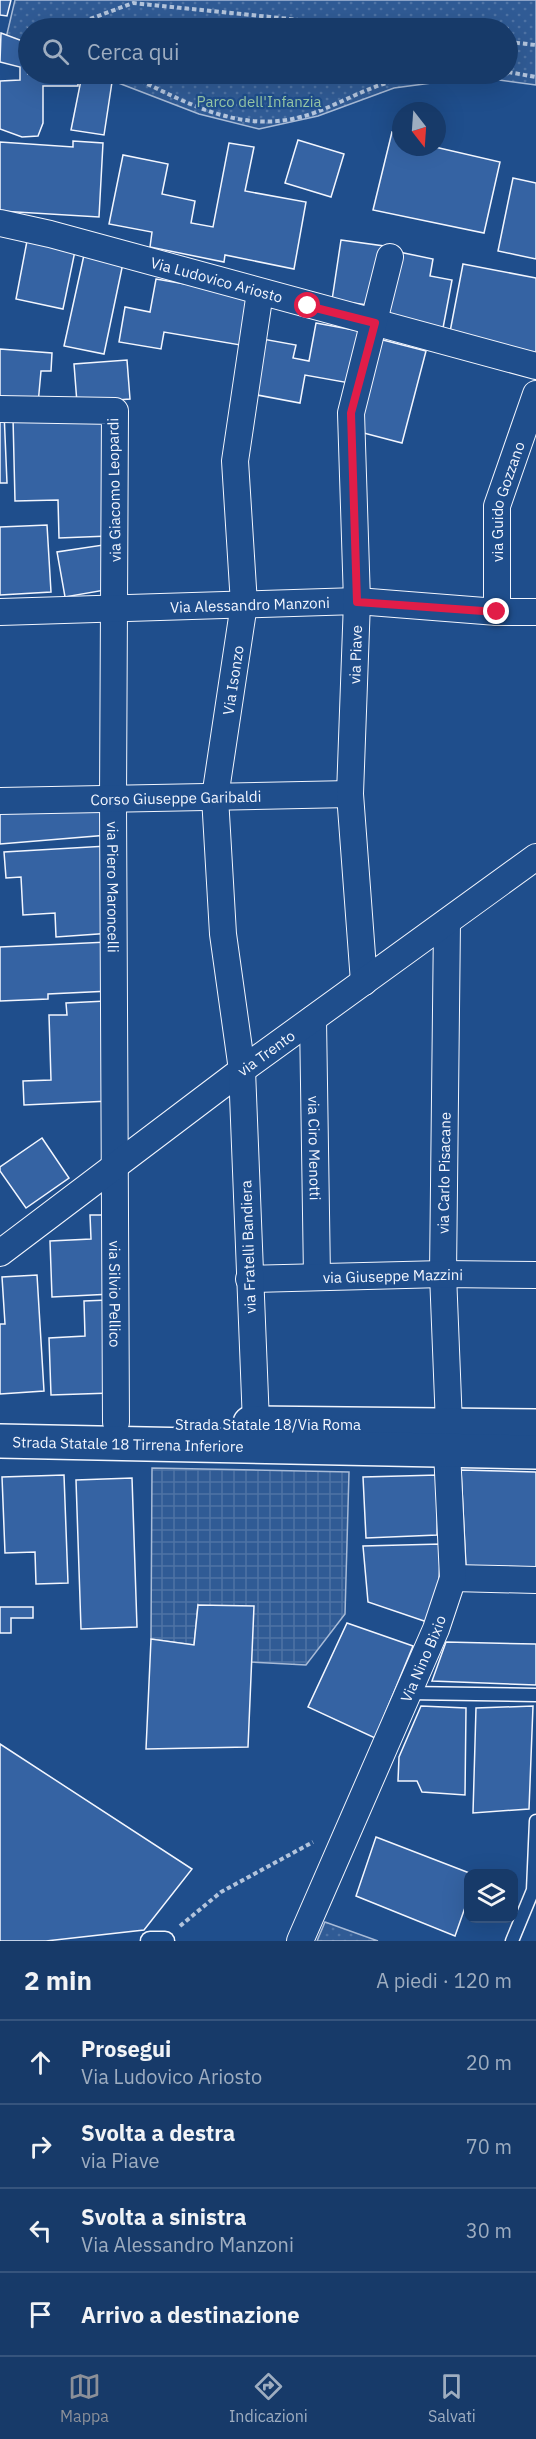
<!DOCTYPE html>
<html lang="it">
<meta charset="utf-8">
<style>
:root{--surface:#173a69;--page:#244571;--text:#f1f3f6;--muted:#9eadc0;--line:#36547d;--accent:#8c9099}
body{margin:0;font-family:"IBM Plex Sans",sans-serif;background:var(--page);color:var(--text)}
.controls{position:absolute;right:18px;bottom:18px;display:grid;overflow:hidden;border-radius:12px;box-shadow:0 6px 24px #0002}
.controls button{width:54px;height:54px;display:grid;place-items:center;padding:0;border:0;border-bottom:2px solid var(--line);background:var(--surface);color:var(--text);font:30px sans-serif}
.compass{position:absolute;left:392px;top:102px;width:54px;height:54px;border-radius:50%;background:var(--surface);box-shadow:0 6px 24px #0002;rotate:163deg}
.stop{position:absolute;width:18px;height:18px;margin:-14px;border:4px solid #e11d48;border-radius:50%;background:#fff}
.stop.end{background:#e11d48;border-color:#fff;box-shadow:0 2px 6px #0008}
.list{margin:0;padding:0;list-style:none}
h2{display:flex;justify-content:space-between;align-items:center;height:78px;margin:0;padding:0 24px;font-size:26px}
h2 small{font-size:20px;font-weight:400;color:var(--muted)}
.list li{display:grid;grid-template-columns:39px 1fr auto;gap:18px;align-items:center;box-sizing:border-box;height:84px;padding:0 24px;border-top:2px solid var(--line)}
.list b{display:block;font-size:22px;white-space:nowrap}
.list p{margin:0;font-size:20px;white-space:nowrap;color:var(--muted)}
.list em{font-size:20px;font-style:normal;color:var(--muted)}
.icon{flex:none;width:33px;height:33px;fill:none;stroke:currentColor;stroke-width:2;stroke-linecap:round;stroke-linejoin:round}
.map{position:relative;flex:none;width:536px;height:1941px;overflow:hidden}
.search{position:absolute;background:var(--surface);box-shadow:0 6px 24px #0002;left:18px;right:18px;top:18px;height:66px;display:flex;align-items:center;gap:15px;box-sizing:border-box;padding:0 21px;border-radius:33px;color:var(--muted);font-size:22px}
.sheet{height:414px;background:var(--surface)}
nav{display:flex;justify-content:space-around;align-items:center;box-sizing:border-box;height:84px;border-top:2px solid var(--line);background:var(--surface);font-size:16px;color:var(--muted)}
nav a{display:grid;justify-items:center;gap:3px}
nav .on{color:var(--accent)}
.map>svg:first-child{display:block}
.grass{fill:url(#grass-dots);stroke:#a8bbd7;stroke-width:1.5}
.plaza{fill:url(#plaza-grid);stroke:#a8bbd7;stroke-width:1.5}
.building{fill:#3563a3;stroke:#f2f6ff;stroke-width:1.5}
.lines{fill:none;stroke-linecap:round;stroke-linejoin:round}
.service-casing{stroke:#f2f6ff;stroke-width:15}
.pedestrian-casing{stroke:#f2f6ff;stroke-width:21}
.minor-casing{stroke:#f2f6ff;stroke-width:28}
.primary-casing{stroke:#f2f6ff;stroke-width:36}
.path{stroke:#b3c4dc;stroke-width:4;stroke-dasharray:4.5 3;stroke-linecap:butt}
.service{stroke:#1f4e8c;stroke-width:12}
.pedestrian{stroke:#1f4e8c;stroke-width:18}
.minor{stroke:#1f4e8c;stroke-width:26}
.primary{stroke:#1f4e8c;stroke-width:33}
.route{stroke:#e11d48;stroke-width:8}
.labels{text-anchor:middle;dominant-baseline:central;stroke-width:4.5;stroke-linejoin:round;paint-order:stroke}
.park-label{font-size:15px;fill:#97c8a6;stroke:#1f4e8c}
.street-label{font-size:15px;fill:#f2f6ff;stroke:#1f4e8c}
</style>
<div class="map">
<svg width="536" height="1941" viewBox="0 0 536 1941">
<defs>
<pattern id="grass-dots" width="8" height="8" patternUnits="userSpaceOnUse" patternTransform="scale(1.5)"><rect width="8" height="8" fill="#305b95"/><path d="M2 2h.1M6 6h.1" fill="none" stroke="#4e73a5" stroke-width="1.8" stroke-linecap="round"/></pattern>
<pattern id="plaza-grid" width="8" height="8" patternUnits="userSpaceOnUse" patternTransform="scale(1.5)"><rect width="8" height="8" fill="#305b95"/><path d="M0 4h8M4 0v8" fill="none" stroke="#4e73a5"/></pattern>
</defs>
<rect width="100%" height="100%" fill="#1f4e8c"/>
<g class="grass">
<polygon points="15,0 536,0 536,85 477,77 394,88 318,116 259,129 199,114 95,74 508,74 508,28 28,28 28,47 6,38"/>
<polygon points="325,1922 378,1941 317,1941"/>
</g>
<polygon class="plaza" points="152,1468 349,1472 345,1614 306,1665 251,1662 198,1605 194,1645 151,1639"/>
<g class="building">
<polygon points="0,0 11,0 7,16 0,15"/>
<polygon points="1,33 28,43 28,74 78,74 78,86 43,86 43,123 38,136 22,137 0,129 0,81 20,80 20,67 0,62"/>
<polygon points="81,80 112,82 104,135 71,130"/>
<polygon points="392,132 401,134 401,147 435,147 500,162 484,233 373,210"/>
<polygon points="298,140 344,154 331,197 285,183"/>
<polygon points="73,141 103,143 99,217 0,211 0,142 73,147"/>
<polygon points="229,143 254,147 245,191 306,202 294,269 225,255 224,262 150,247 152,232 109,224 123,155 168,164 162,194 195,201 191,223 213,227"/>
<polygon points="513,178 536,183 536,259 498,251"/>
<polygon points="341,240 384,246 375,306 332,300"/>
<polygon points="27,241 75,251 63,309 16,299"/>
<polygon points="399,252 433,259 430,276 452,280 443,328 387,317"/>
<polygon points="84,255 123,263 104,354 64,346"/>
<polygon points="463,264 536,278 536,354 449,337"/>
<polygon points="156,279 255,296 246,346 164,332 161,349 119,342 125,307 150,312"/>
<polygon points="316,323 365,332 355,384 305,375 300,403 252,394 263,339 296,345 293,358 309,361"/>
<polygon points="379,339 426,351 402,443 356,431"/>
<polygon points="0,349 52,353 51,371 41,371 38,404 0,401"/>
<polygon points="127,360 130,399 77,403 74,364"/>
<polygon points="0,412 4,412 7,483 0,483"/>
<polygon points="13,418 107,419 109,536 59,538 58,500 15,501"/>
<polygon points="47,525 51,592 0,595 0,527"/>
<polygon points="103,545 111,589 65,597 57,552"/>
<polygon points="105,805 108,835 0,844 0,813"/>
<polygon points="107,846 112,933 56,937 55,913 23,915 21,877 6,878 4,852"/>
<polygon points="108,942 110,991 48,994 48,999 0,1001 0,947"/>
<polygon points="106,1001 110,1101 24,1105 23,1081 51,1080 49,1015 67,1015 66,1003"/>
<polygon points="42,1138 69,1178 26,1208 0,1171 0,1167"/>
<polygon points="90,1215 109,1215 112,1294 52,1297 50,1241 91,1239"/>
<polygon points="37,1275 44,1391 0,1394 0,1324 5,1324 2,1277"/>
<polygon points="108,1300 111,1393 51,1395 49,1338 85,1336 84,1301"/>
<polygon points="461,1470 536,1472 536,1567 466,1566"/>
<polygon points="64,1475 68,1583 36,1584 35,1552 5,1553 2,1477"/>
<polygon points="438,1475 437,1535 366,1538 363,1477"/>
<polygon points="132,1478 137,1627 81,1629 76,1480"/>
<polygon points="441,1544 438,1598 430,1623 368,1602 363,1546"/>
<polygon points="198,1605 254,1606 248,1747 146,1749 151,1639 194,1645"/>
<polygon points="0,1607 33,1607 33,1618 11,1618 11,1633 0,1633"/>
<polygon points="347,1623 413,1646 375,1738 308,1707"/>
<polygon points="446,1642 536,1644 536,1685 432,1681"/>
<polygon points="421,1706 466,1708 465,1795 422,1792 417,1781 398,1781 399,1757"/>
<polygon points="533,1706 529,1809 473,1813 476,1708"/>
<polygon points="0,1744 192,1869 144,1930 46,1941 0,1941"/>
<polygon points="376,1837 472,1874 468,1874 468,1899 455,1936 356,1896"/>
</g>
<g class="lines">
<g class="service-casing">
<g id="service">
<polyline points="407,1693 536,1695"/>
<polyline points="512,1941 533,1890 536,1821"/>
</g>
</g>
<g class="pedestrian-casing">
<polyline id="pedestrian" points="150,1941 165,1941"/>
</g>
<g class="minor-casing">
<g id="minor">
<path id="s1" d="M0 223 50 234 536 366"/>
<path id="s2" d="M0 409 115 411 113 800 116 1422"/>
<path id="s3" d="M0 612 357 601 497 612H536"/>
<path id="s4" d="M497 612V506L536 394"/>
<path id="s5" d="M0 801 350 794"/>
<polyline points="447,922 443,1274 449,1425"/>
<path id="s6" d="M364 982 350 794 357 601 351 413 390 257"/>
<path id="s7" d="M313 1019 317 1277"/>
<path id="s8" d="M0 1253 242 1070 536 857"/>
<path id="s9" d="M249 1279 443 1274 536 1275"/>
<path id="s10" d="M256 1423 242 1070 223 934 215 797 244 604 235 461 260 292"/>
<polyline points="453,1578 536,1580"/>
<path id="s11" d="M300 1941 436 1629 453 1578 447 1451"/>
</g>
</g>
<g class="primary-casing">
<g id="primary">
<polyline points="250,1423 536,1426"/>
<path id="s12" d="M0 1441 536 1452"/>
</g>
</g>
<g class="path">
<polyline points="80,28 82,22 133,3 378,28"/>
<polyline points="508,42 536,45"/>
<polyline points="508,72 536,77"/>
<path d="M127 74C188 103 244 138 314 113 338 104 361 91 386 83 397 79 410 76 422 74"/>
<polyline points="180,1926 221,1892 313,1842"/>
</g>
<use href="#service" class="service"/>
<use href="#pedestrian" class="pedestrian"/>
<use href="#minor" class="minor"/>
<use href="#primary" class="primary"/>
</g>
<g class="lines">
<polyline class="route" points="308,306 375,323 351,413 357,602 497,612"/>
</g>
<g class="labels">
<g class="park-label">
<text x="259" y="101">Parco dell'Infanzia</text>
</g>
<g class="street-label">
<text stroke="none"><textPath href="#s1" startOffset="224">Via Ludovico Ariosto</textPath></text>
<text transform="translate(114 490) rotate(-91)">via Giacomo Leopardi</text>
<text stroke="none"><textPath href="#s4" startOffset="112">via Guido Gozzano</textPath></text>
<text stroke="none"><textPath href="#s3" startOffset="250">Via Alessandro Manzoni</textPath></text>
<text stroke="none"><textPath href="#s6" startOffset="328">via Piave</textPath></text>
<text stroke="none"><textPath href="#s10" startOffset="746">Via Isonzo</textPath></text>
<text stroke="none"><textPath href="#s5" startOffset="176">Corso Giuseppe Garibaldi</textPath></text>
<text stroke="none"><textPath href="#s2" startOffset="591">via Piero Maroncelli</textPath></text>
<text stroke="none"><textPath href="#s8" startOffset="333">via Trento</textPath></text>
<text stroke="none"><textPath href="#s7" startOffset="129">via Ciro Menotti</textPath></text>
<text transform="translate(444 1173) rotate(-89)">via Carlo Pisacane</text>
<text transform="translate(248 1247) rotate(-92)">via Fratelli Bandiera</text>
<text stroke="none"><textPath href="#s9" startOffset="144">via Giuseppe Mazzini</textPath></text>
<text stroke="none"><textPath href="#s2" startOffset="998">via Silvio Pellico</textPath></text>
<text x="268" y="1424">Strada Statale 18/Via Roma</text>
<text stroke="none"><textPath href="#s12" startOffset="128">Strada Statale 18 Tirrena Inferiore</textPath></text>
<text stroke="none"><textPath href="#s11" startOffset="308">Via Nino Bixio</textPath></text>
</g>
</g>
</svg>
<div class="controls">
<button><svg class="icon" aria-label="layers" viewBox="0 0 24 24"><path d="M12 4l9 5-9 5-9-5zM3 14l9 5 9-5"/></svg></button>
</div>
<svg class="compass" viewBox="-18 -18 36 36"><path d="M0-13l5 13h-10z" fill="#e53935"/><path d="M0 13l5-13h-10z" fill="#9eadc0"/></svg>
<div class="stop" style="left:308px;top:306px"></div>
<div class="stop end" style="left:497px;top:612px"></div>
<div class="search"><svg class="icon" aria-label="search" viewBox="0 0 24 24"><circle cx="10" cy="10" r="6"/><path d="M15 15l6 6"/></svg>Cerca qui</div>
</div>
<section class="sheet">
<h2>2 min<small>A piedi · 120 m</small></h2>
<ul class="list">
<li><svg class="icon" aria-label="ahead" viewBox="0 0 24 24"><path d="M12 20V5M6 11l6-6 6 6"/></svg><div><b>Prosegui</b><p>Via Ludovico Ariosto</p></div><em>20 m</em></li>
<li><svg class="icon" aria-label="right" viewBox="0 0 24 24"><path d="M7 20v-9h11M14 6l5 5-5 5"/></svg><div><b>Svolta a destra</b><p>via Piave</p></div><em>70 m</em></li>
<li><svg class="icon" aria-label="left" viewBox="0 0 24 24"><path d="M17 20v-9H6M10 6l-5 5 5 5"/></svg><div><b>Svolta a sinistra</b><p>Via Alessandro Manzoni</p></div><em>30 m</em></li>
<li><svg class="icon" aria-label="arrive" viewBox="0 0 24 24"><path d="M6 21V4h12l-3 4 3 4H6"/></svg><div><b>Arrivo a destinazione</b></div></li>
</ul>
</section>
<nav>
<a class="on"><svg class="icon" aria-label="map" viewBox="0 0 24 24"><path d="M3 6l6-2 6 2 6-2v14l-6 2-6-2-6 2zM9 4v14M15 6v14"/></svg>Mappa</a>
<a><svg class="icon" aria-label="directions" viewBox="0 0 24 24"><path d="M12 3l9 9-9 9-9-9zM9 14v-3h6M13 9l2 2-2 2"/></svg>Indicazioni</a>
<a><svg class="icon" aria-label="saved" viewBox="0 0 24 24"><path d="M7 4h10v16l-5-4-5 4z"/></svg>Salvati</a>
</nav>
